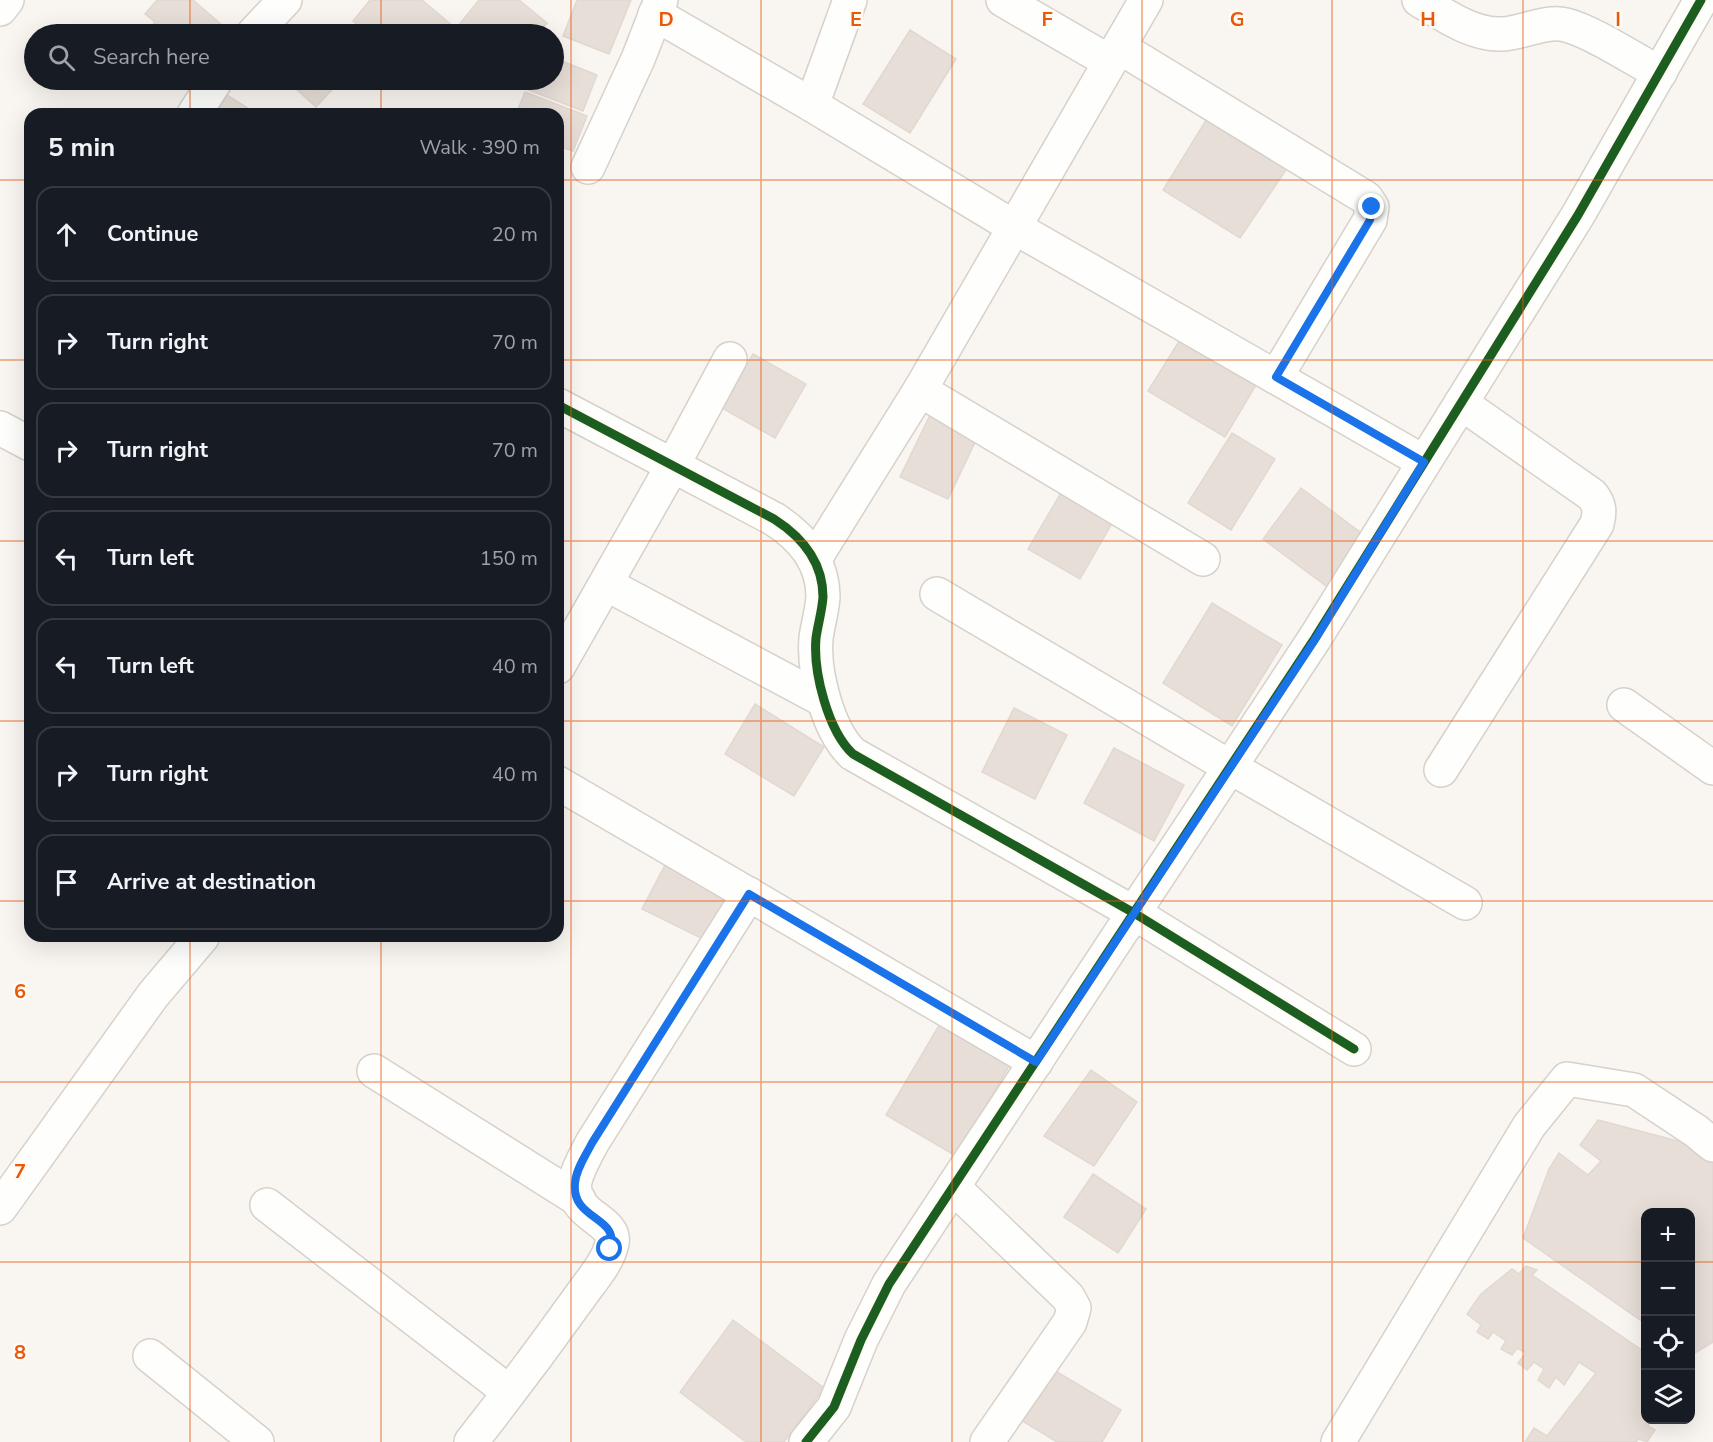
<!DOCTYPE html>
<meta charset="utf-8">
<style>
:root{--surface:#171b24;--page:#20242c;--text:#f1f3f6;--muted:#9ea1a6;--line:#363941}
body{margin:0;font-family:"Nunito Sans",sans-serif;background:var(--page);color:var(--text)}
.controls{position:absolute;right:18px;bottom:18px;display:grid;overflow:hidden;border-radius:12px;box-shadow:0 6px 24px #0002}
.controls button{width:54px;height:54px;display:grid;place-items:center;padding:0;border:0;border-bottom:2px solid var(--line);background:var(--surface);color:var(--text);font:30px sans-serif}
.stop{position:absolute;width:18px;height:18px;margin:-14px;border:4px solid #1a73e8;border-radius:50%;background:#fff}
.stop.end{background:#1a73e8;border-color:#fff;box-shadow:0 2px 6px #0008}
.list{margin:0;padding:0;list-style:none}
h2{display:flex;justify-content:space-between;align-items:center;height:78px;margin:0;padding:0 24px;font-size:26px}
h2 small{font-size:20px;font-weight:400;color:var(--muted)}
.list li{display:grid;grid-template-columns:39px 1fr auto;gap:18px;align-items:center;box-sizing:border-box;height:96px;margin:0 12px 12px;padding:0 12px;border:2px solid var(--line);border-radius:18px}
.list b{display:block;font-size:22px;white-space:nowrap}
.list em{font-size:20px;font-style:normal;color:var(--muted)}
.icon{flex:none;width:33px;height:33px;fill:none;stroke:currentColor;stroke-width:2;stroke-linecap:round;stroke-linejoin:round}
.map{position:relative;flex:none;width:1713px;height:1442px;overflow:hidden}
.search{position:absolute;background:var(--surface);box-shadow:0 6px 24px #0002;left:24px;top:24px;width:540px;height:66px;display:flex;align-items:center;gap:15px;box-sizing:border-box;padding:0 21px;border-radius:33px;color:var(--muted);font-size:22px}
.panel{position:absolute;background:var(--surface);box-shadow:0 6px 24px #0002;left:24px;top:108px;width:540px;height:834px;border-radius:18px}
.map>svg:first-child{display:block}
.building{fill:#e6ded7;stroke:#e2d8d2;stroke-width:1.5}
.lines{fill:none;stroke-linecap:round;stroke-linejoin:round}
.minor-casing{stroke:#d7d1cb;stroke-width:36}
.minor{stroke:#fefefd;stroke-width:33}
.cycleway-casing{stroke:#fffaf3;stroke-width:13}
.cycleway{stroke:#1b5e20;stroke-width:9}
.route{stroke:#1a73e8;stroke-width:8}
.grid{fill:none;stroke:#e8590c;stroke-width:1.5;stroke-opacity:0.55}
.grid-label{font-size:20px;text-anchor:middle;font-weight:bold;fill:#e8590c;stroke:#fffaf3;stroke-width:5;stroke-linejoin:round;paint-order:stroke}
</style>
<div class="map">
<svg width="1713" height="1442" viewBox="0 0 1713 1442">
<rect width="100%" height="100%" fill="#f9f5f0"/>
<g class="building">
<polygon points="157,0 193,0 222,25 214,34 150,34 147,32 155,22 145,14"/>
<polygon points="370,0 422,0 460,32 458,34 370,34 353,21"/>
<polygon points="479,0 519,0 547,23 538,34 470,34 459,25"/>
<polygon points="577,0 631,0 609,54 563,36"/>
<polygon points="910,30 956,59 910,133 863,104"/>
<polygon points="554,58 597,75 583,111 521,87 524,80 554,80"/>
<polygon points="286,80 341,80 316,107"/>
<polygon points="525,92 587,116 573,151 558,146 558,114 516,114"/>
<polygon points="227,95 257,114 216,114"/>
<polygon points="1211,112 1288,167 1240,238 1163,190"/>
<polygon points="1186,330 1262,375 1225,437 1148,391"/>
<polygon points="753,354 806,384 775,438 722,408"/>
<polygon points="932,411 979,434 948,499 900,477"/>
<polygon points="1232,433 1275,459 1231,530 1188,503"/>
<polygon points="1068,481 1119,511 1080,579 1028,549"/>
<polygon points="1301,488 1368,538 1330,589 1263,539"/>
<polygon points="1212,603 1282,645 1232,726 1163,683"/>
<polygon points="755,704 824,747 794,796 725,754"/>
<polygon points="1014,708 1067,735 1035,799 982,772"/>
<polygon points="1114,748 1184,785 1154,841 1084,803"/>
<polygon points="665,865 735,900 713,944 642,909"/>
<polygon points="944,1017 1014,1058 956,1156 886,1115"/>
<polygon points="1091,1070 1137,1102 1094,1166 1044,1136"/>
<polygon points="1598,1120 1693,1145 1713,1160 1713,1342 1690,1356 1690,1212 1646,1212 1646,1324 1523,1238 1549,1169 1559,1153 1588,1175 1601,1161 1580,1145"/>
<polygon points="1093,1174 1146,1209 1118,1253 1064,1217"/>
<polygon points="1526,1266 1537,1270 1532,1275 1646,1353 1646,1420 1651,1420 1648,1426 1655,1430 1647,1442 1639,1439 1636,1442 1525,1442 1534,1428 1547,1436 1596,1373 1579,1362 1564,1385 1556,1377 1549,1388 1538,1380 1544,1369 1534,1362 1527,1370 1518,1363 1526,1353 1517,1348 1512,1355 1501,1349 1506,1341 1493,1332 1488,1339 1477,1332 1481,1325 1467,1314 1481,1294 1512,1269 1519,1274"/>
<polygon points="733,1320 824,1388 784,1442 746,1442 680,1392"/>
<polygon points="1047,1366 1121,1410 1102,1442 1057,1442 1016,1417"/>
</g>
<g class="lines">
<g class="minor-casing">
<g id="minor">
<polyline points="1003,0 1110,62"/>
<path d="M1419 0C1443 14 1473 36 1503 34 1523 33 1545 20 1566 25 1593 32 1633 59 1660 73"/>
<polyline points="0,9 7,0"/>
<polyline points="655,14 812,105 1014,227 1424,462"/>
<polyline points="253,34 285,0"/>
<polyline points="1119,47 1366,198 1372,207 1370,220 1276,377"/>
<polyline points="812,105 850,0"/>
<polyline points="194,114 216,80"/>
<polyline points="588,167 638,59 661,0"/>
<polyline points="920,390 1203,559"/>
<path d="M558 405 774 519C802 537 823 561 823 597 822 611 818 624 816 638 813 672 828 731 853 754L1134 913 1354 1049"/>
<polyline points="0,428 30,444"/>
<polyline points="814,560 920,390 1146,0"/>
<polyline points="606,584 823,700"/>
<polyline points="937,594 1230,767 1465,903"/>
<polyline points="558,667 673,465 730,359"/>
<polyline points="1624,705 1713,768"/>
<path d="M1441 770 1597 524C1600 512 1600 505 1592 495L1461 403"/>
<polyline points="558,783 1036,1062"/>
<polyline points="374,1071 579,1200"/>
<polyline points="953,1187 1068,1297 1074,1308 1070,1322 987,1442"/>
<polyline points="267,1205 509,1392"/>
<polyline points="0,1208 153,995 203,936"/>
<polyline points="150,1356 257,1442"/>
<path d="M471 1442C508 1395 544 1347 579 1298 590 1282 608 1263 612 1243 617 1219 569 1216 575 1181 578 1168 586 1155 592 1143L749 894"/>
<polyline points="806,1442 834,1407 861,1340 889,1284 1315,638 1578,215 1701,0"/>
<polyline points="1338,1442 1529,1126 1567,1079 1634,1090 1696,1131 1713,1145"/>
</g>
</g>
<use href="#minor" class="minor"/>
<g class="cycleway-casing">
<g id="cycleway">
<path d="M558 405 774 519C802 537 823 561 823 597 822 611 818 624 816 638 813 672 828 731 853 754L1134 913 1354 1049"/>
<polyline points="806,1442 834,1407 861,1340 889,1284 1315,638 1578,215 1701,0"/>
</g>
</g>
<use href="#cycleway" class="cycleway"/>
</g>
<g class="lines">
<path class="route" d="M610 1249C621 1216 571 1221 575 1183 576 1169 586 1155 592 1143L749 894 1036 1062 1316 638 1424 462 1276 377 1370 220 1372 207"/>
</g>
<path class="grid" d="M190 0V34M381 0V34M571 0V1442M761 0V1442M952 0V1442M1142 0V1442M1332 0V1442M1523 0V1442M190 80V114M381 80V114M0 180H30M558 180H1713M0 360H30M558 360H1713M0 541H30M558 541H1713M0 721H30M558 721H1713M0 901H30M558 901H1713M190 936V1442M381 936V1442M0 1082H1713M0 1262H1646M1690 1262H1713"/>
<g class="grid-label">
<text x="666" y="26">D</text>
<text x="856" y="26">E</text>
<text x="1047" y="26">F</text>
<text x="1237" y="26">G</text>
<text x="1428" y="26">H</text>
<text x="1618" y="26">I</text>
<text x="20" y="998">6</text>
<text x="20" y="1178">7</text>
<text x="20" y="1359">8</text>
</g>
</svg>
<div class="controls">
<button>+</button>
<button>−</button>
<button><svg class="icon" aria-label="locate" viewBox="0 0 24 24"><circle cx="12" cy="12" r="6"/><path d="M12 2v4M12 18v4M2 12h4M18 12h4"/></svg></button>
<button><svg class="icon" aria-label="layers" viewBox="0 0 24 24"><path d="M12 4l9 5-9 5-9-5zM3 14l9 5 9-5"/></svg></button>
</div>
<div class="stop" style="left:610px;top:1249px"></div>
<div class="stop end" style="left:1372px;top:207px"></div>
<div class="search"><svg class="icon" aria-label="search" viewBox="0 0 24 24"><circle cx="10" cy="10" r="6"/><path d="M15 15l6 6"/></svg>Search here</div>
<section class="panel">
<h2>5 min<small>Walk · 390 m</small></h2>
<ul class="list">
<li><svg class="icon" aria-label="ahead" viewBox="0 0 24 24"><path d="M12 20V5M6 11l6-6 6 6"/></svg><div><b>Continue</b></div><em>20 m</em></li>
<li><svg class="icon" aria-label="right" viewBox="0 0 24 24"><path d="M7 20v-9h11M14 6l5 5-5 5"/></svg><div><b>Turn right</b></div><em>70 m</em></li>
<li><svg class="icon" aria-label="right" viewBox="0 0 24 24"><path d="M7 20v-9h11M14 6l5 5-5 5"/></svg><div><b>Turn right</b></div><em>70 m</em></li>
<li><svg class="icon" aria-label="left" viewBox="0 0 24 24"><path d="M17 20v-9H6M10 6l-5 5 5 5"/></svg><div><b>Turn left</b></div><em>150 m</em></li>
<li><svg class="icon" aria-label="left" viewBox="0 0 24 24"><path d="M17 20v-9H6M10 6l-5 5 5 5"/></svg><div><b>Turn left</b></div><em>40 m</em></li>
<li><svg class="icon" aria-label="right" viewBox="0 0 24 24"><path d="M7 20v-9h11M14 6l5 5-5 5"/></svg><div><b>Turn right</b></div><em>40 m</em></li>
<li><svg class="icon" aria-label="arrive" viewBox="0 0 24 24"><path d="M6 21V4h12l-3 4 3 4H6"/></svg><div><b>Arrive at destination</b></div></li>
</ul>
</section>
</div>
